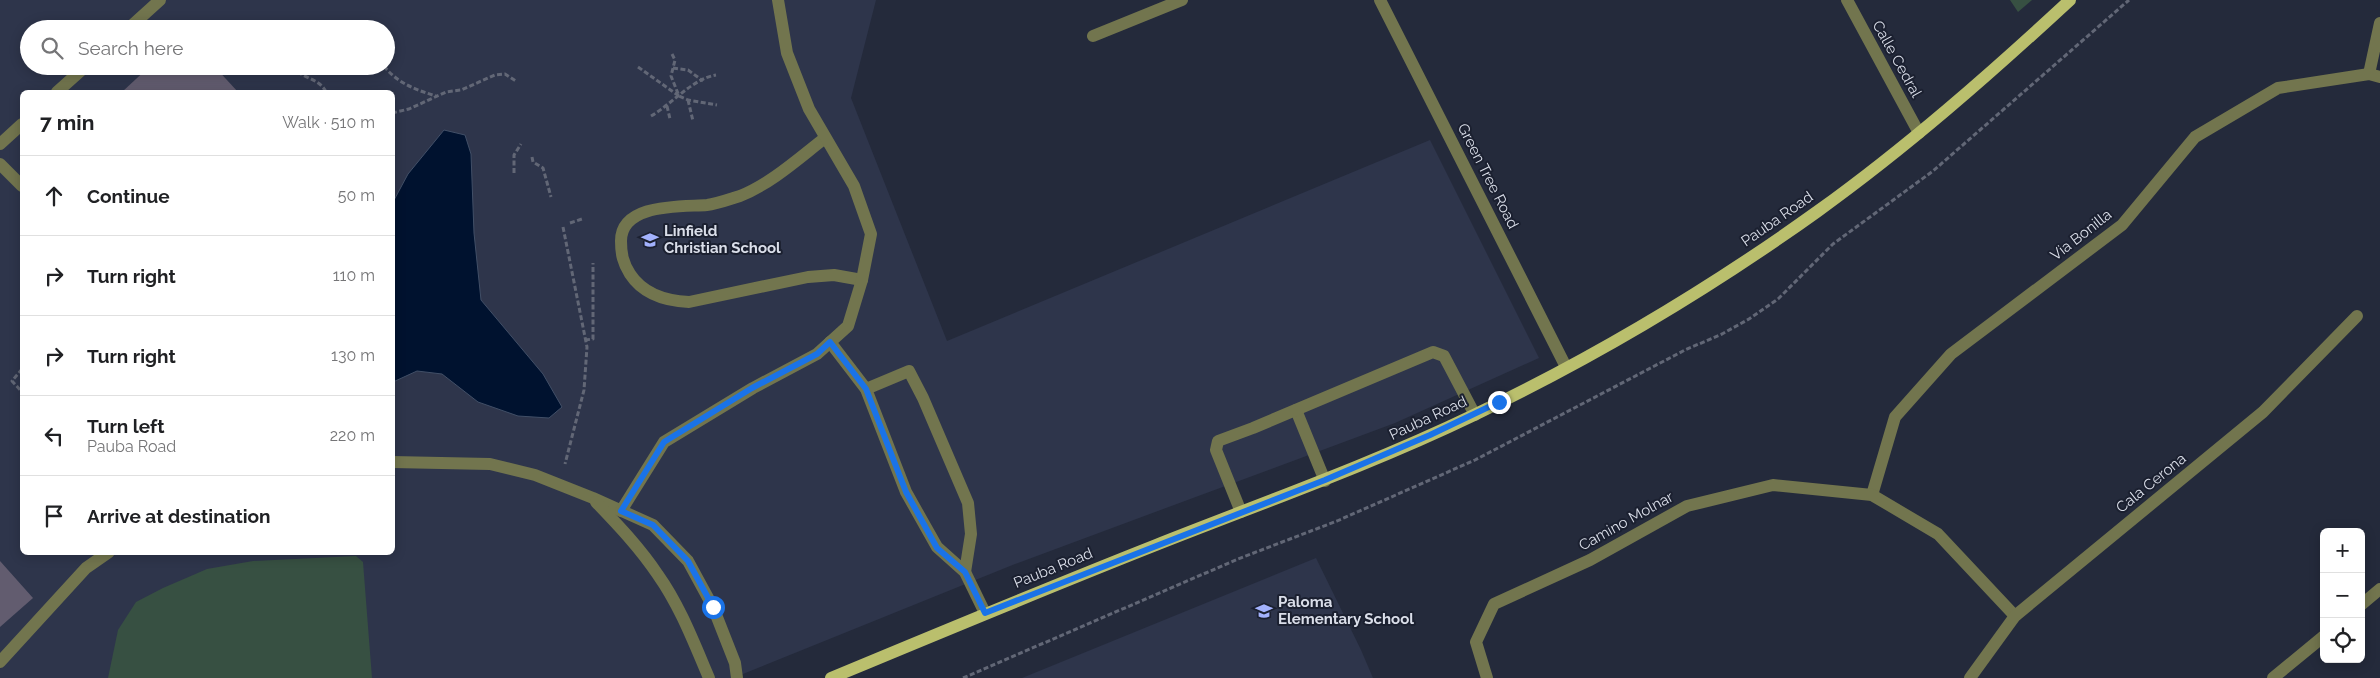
<!DOCTYPE html>
<meta charset="utf-8">
<style>
:root{--surface:#fff;--page:#f6f6f6;--text:#202124;--muted:#757577;--line:#e0e0e0}
body{margin:0;font-family:Raleway,sans-serif;background:var(--page);color:var(--text)}
.controls{position:absolute;right:15px;bottom:15px;display:grid;overflow:hidden;border-radius:8px;box-shadow:0 2px 12px #0003}
.controls button{width:45px;height:45px;display:grid;place-items:center;padding:0;border:0;border-bottom:1px solid var(--line);background:var(--surface);color:var(--text);font:25px sans-serif}
.stop{position:absolute;width:15px;height:15px;margin:-11px;border:4px solid #1a73e8;border-radius:50%;background:#fff}
.stop.end{background:#1a73e8;border-color:#fff;box-shadow:0 1px 5px #0008}
.list{margin:0;padding:0;list-style:none}
h2{display:flex;justify-content:space-between;align-items:center;height:65px;margin:0;padding:0 20px;font-size:21px}
h2 small{font-size:16px;font-weight:400;color:var(--muted)}
.list li{display:grid;grid-template-columns:32px 1fr auto;gap:15px;align-items:center;box-sizing:border-box;height:80px;padding:0 20px;border-top:1px solid var(--line)}
.list b{display:block;font-size:19px;white-space:nowrap}
.list p{margin:0;font-size:16px;white-space:nowrap;color:var(--muted)}
.list em{font-size:16px;font-style:normal;color:var(--muted)}
.icon{flex:none;width:28px;height:28px;fill:none;stroke:currentColor;stroke-width:2;stroke-linecap:round;stroke-linejoin:round}
.map{position:relative;flex:none;width:2380px;height:678px;overflow:hidden}
.search{position:absolute;background:var(--surface);box-shadow:0 2px 12px #0003;left:20px;top:20px;width:375px;height:55px;display:flex;align-items:center;gap:12px;box-sizing:border-box;padding:0 18px;border-radius:28px;color:var(--muted);font-size:19px}
.panel{position:absolute;background:var(--surface);box-shadow:0 2px 12px #0003;left:20px;top:90px;width:375px;height:465px;border-radius:8px}
.map>svg:first-child{display:block}
.built{fill:#2e354b;fill-rule:evenodd}
.green{fill:#375042}
.water{fill:#00122f;stroke:#414f67}
.building{fill:#625c6f}
.lines{fill:none;stroke-linecap:round;stroke-linejoin:round}
.path{stroke:#626776;stroke-width:3;stroke-dasharray:5 2.5;stroke-linecap:butt}
.minor{stroke:#72754e;stroke-width:12}
.major{stroke:#babf6d;stroke-width:12}
.route{stroke:#1a73e8;stroke-width:6}
.labels{text-anchor:middle;dominant-baseline:central;stroke-width:4;stroke-linejoin:round;paint-order:stroke}
.street-label{font-size:15px;fill:#dadee9;stroke:#1b2030}
.poi-label{font-size:15px;font-weight:bold;fill:#dadee9;stroke:#1b2030;text-anchor:start}
</style>
<div class="map">
<svg width="2380" height="678" viewBox="0 0 2380 678">
<rect width="100%" height="100%" fill="#242a3b"/>
<g class="built">
<path d="M0 0H876L851 98 947 341 1430 140 1539 358 1395 423 1015 564 733 678H0ZM29 29H386V66H29ZM22 92H392V552H22Z"/>
<polygon points="1316,558 1361,650 1373,678 1022,678"/>
</g>
<g class="green">
<polygon points="2010,0 2032,0 2018,12"/>
<polygon points="356,556 363,562 372,678 108,678 118,630 136,602 163,588 207,569 253,561"/>
</g>
<polygon class="water" points="444,130 465,135 471,154 474,233 481,300 543,374 562,407 549,418 518,416 478,402 442,374 417,371 393,382 393,202 408,174"/>
<g class="building">
<polygon points="150,66 214,66 238,92 122,92"/>
<polygon points="0,561 33,598 0,627"/>
</g>
<g class="lines">
<g class="path">
<polyline points="672,54 675,60 671,76 679,96 688,100 717,105"/>
<path d="M293 66C300 79 319 77 326 92"/>
<path d="M384 66C397 83 416 90 436 96"/>
<polyline points="638,67 679,96"/>
<polyline points="673,68 688,70 703,81"/>
<polyline points="688,100 693,121"/>
<polyline points="667,106 670,119"/>
<polyline points="392,113 409,109 446,92 461,90 495,75 505,74 516,81"/>
<path d="M651 116C672 104 692 79 716 75"/>
<polyline points="532,157 533,162 543,168 551,197"/>
<polyline points="514,173 514,155 521,144"/>
<polyline points="570,223 582,219"/>
<polyline points="563,227 587,347 584,390 565,464"/>
<polyline points="585,340 593,339 593,263"/>
<polyline points="22,369 12,381 22,392"/>
<polyline points="963,678 1238,559 1337,521 1475,460 1685,350 1722,334 1749,319 1778,299 1833,244 1933,171 2129,0"/>
</g>
<g class="minor">
<polyline points="1380,0 1566,367"/>
<polyline points="1847,0 1919,133"/>
<polyline points="128,29 160,0"/>
<polyline points="1093,36 1182,0"/>
<polyline points="2369,74 2380,23"/>
<polyline points="57,92 86,66"/>
<path d="M825 138C799 158 772 183 740 196 730 199 717 204 707 205 681 207 621 203 621 241 621 254 623 263 630 274 643 294 667 301 689 302L808 277 834 275 862 280"/>
<polyline points="0,144 22,124"/>
<polyline points="0,164 22,186"/>
<polyline points="830,342 866,389 906,492 937,547 965,572 985,613"/>
<polyline points="866,389 909,371 923,398 968,503 971,534 965,572"/>
<polyline points="1296,410 1325,481"/>
<polyline points="392,462 490,464 535,475 593,498 653,525 688,561 713,607 735,663 737,678"/>
<polyline points="1872,495 1895,417 1951,354 2122,225 2195,137 2278,88 2369,74 2380,77"/>
<path d="M596 502C618 525 640 548 658 575 680 606 694 643 709 678"/>
<polyline points="621,511 664,442 753,388 817,354 848,326 862,280 871,234 854,186 809,109 787,53 778,0"/>
<polyline points="1241,512 1216,450 1218,441 1253,428 1433,352 1444,356 1475,415"/>
<polyline points="2361,605 2380,589"/>
<polyline points="0,662 86,568 109,552"/>
<polyline points="1487,678 1476,642 1494,604 1590,560 1687,506 1773,485 1872,495 1938,534 2015,616"/>
<polyline points="1970,678 2015,616 2263,412 2357,316"/>
<polyline points="2273,678 2324,636"/>
</g>
<path class="major" d="M831 678C939 633 1047 588 1156 545 1262 503 1370 465 1474 415 1591 359 1712 287 1818 211 1907 147 1990 74 2070 0"/>
</g>
<g class="lines">
<polyline class="route" points="713,607 688,561 653,525 621,511 664,442 752,388 817,354 830,342 866,389 906,492 937,548 965,572 985,613 1325,480 1430,435 1499,402"/>
</g>
<defs>
<g id="school-bare" transform="scale(1.35)"><path d="M0-5L7-2L0 1L-7-2ZM-4 1L0 2.5L4 1V4Q0 6-4 4Z" fill="#a3b2fd" stroke="#1b2030" stroke-width="2.5" paint-order="stroke"/></g>
</defs>
<g fill-rule="evenodd">
<use href="#school-bare" x="650" y="240"/>
<use href="#school-bare" x="1264" y="611"/>
</g>
<g class="labels">
<g class="street-label">
<text transform="translate(1897 59) rotate(61)">Calle Cedral</text>
<text transform="translate(1488 176) rotate(63)">Green Tree Road</text>
<text transform="translate(1777 219) rotate(-35)">Pauba Road</text>
<text transform="translate(2081 235) rotate(-38)">Via Bonilla</text>
<text transform="translate(1428 418) rotate(-25)">Pauba Road</text>
<text transform="translate(2151 483) rotate(-39)">Cala Cerona</text>
<text transform="translate(1626 521) rotate(-29)">Camino Molnar</text>
<text transform="translate(1053 568) rotate(-22)">Pauba Road</text>
</g>
<g class="poi-label">
<text x="664" y="231">Linfield<tspan x="664" dy="17">Christian School</tspan></text>
<text x="1278" y="602">Paloma<tspan x="1278" dy="17">Elementary School</tspan></text>
</g>
</g>
</svg>
<div class="controls">
<button>+</button>
<button>−</button>
<button><svg class="icon" aria-label="locate" viewBox="0 0 24 24"><circle cx="12" cy="12" r="6"/><path d="M12 2v4M12 18v4M2 12h4M18 12h4"/></svg></button>
</div>
<div class="stop" style="left:713px;top:607px"></div>
<div class="stop end" style="left:1499px;top:402px"></div>
<div class="search"><svg class="icon" aria-label="search" viewBox="0 0 24 24"><circle cx="10" cy="10" r="6"/><path d="M15 15l6 6"/></svg>Search here</div>
<section class="panel">
<h2>7 min<small>Walk · 510 m</small></h2>
<ul class="list">
<li><svg class="icon" aria-label="ahead" viewBox="0 0 24 24"><path d="M12 20V5M6 11l6-6 6 6"/></svg><div><b>Continue</b></div><em>50 m</em></li>
<li><svg class="icon" aria-label="right" viewBox="0 0 24 24"><path d="M7 20v-9h11M14 6l5 5-5 5"/></svg><div><b>Turn right</b></div><em>110 m</em></li>
<li><svg class="icon" aria-label="right" viewBox="0 0 24 24"><path d="M7 20v-9h11M14 6l5 5-5 5"/></svg><div><b>Turn right</b></div><em>130 m</em></li>
<li><svg class="icon" aria-label="left" viewBox="0 0 24 24"><path d="M17 20v-9H6M10 6l-5 5 5 5"/></svg><div><b>Turn left</b><p>Pauba Road</p></div><em>220 m</em></li>
<li><svg class="icon" aria-label="arrive" viewBox="0 0 24 24"><path d="M6 21V4h12l-3 4 3 4H6"/></svg><div><b>Arrive at destination</b></div></li>
</ul>
</section>
</div>
